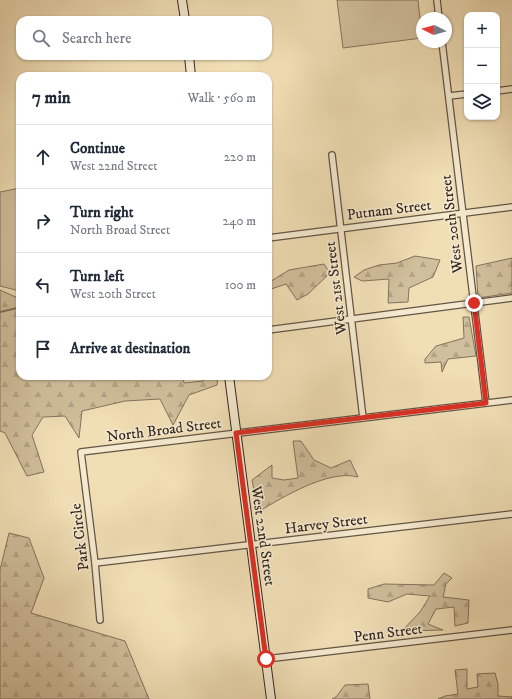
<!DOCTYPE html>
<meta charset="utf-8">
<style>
:root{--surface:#fff;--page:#f6f6f7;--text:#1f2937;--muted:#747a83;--line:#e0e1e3}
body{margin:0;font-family:"IM FELL DW Pica",serif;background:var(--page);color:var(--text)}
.controls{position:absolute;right:12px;top:12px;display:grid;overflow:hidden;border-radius:8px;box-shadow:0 1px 3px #0004}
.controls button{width:36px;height:36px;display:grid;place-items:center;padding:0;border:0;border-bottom:1px solid var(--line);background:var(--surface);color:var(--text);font:20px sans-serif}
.compass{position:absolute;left:416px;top:12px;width:36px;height:36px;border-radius:50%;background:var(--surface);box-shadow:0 1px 3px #0004;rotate:275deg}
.stop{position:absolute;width:12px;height:12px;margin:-9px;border:3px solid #d93025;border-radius:50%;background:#fff}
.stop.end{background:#d93025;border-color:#fff;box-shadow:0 1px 4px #0008}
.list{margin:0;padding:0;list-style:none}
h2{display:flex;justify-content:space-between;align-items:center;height:52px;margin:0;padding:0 16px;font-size:17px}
h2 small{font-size:13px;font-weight:400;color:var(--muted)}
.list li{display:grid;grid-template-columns:26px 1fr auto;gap:12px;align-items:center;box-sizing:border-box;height:64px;padding:0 16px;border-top:1px solid var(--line)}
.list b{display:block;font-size:15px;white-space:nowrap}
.list p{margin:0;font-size:13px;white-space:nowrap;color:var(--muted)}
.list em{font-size:13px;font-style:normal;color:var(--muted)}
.icon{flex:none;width:22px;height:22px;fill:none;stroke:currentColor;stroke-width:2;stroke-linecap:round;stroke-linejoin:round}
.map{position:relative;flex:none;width:512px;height:699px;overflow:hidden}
.search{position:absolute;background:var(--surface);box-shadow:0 1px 3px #0004;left:16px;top:16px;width:256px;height:44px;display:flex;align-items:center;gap:10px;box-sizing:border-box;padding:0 14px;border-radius:12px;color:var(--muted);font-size:15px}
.panel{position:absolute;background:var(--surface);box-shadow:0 1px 3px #0004;left:16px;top:72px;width:256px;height:308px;border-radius:12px}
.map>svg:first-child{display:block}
.forest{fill:url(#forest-firs);stroke:#82735e}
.pitch{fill:#d0bf9c;stroke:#82735e}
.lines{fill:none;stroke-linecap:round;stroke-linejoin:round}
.stream{stroke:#7e705c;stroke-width:2}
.street-casing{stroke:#635546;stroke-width:8}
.secondary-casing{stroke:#342721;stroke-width:10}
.street{stroke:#f5eacf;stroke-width:5.5}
.secondary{stroke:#f5eacf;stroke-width:8}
.route{stroke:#d93025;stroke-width:5}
.labels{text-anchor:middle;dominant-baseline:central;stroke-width:3;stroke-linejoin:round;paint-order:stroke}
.street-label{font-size:15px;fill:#342721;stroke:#f5eacf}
</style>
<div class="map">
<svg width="512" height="699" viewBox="0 0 512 699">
<defs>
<pattern id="forest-firs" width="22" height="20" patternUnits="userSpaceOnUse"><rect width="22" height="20" fill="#d0bf9c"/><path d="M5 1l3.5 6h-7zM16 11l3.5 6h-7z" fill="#b3a486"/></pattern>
</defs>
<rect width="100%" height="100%" fill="#f0deb5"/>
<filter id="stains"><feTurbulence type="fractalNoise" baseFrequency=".005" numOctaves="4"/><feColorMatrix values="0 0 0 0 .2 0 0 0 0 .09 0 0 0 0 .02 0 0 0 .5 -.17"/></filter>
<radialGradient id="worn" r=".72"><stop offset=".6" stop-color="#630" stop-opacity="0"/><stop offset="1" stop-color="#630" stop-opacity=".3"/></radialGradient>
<g class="forest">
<polygon points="415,256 440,260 433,277 409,288 408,302 388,303 389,279 362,281 354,277 364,270 379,265 397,263"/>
<polygon points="512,258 512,293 478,298 476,266"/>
<polygon points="324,264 330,273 308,294 297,300 286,284 268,290 268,283 289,270"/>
<polygon points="0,290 20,299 20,376 183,376 184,383 203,381 204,376 218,376 217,385 189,395 173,425 160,399 125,401 82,411 79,438 65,416 43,417 32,435 44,472 27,476 5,433 0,431"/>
<polygon points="463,317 469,317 476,356 448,359 442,372 441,362 425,363 425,359 436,346 464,338"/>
<path d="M293 441H301L314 460 331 468 350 460 358 477C329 469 283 497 258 512L252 480 272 465V478L284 480 298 478Z"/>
<polygon points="9,533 29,538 44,578 31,613 125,641 149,699 0,699 0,570"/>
<polygon points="444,573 452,578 446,584 443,597 469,600 468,623 455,626 454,607 436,609 428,624 443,630 402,631 420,612 430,596 407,594 388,602 368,598 368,589 384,584 434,585"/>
<polygon points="467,669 467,689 478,687 477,674 495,673 498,684 498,696 512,697 512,699 438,699 445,696 458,694 455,670"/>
<polygon points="368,684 370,699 332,699 336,697 345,685"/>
</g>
<g class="pitch">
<polygon points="337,0 418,0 422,38 343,48"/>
<polygon points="20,188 20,291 0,286 0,192"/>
</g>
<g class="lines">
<polyline class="stream" points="0,312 17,308"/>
<g class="street-casing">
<g id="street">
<polyline points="437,0 439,18"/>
<polyline points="442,42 486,403"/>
<polyline points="497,91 512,89"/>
<polyline points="449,96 467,94"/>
<polyline points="332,155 363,418"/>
<polyline points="268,238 512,207"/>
<polyline points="268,330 512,298"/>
<polyline points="95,563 512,514"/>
<polyline points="100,620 95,563 81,452 512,400"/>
<polyline points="266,659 512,630"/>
</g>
</g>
<g class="secondary-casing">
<g id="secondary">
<polyline points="182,0 185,20"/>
<polyline points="189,56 191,76"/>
<polyline points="229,376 271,699"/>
</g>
</g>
<use href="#street" class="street"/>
<use href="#secondary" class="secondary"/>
</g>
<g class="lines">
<polyline class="route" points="266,659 236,433 486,403 474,303"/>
</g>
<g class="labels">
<g class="street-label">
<text transform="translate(389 210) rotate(-7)">Putnam Street</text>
<text transform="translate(452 224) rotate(-97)">West 20th Street</text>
<text transform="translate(336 288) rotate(-97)">West 21st Street</text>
<text transform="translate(164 430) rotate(-7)">North Broad Street</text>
<text transform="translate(326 524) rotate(-7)">Harvey Street</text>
<text transform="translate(263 536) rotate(82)">West 22nd Street</text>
<text transform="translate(80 537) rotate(-97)">Park Circle</text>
<text transform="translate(388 633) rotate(-7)">Penn Street</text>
</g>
</g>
<rect width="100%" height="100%" filter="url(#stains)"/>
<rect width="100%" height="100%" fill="url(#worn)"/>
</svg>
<div class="controls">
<button>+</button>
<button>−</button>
<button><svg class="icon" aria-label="layers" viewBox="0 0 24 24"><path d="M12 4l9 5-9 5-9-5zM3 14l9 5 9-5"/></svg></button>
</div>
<svg class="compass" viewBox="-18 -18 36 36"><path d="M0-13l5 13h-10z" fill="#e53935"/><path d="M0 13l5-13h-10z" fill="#747a83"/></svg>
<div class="stop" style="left:266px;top:659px"></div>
<div class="stop end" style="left:474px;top:303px"></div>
<div class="search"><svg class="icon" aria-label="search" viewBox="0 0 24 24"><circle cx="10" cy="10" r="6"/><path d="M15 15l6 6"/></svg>Search here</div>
<section class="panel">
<h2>7 min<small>Walk · 560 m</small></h2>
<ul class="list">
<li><svg class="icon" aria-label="ahead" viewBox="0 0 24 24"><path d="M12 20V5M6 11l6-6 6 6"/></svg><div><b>Continue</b><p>West 22nd Street</p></div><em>220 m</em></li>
<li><svg class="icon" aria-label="right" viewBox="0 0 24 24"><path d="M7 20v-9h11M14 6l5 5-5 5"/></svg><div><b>Turn right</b><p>North Broad Street</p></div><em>240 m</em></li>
<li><svg class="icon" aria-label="left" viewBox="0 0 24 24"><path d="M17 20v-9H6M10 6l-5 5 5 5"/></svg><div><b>Turn left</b><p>West 20th Street</p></div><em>100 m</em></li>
<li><svg class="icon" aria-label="arrive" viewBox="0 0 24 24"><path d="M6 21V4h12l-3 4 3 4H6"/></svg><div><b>Arrive at destination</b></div></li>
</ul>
</section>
</div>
